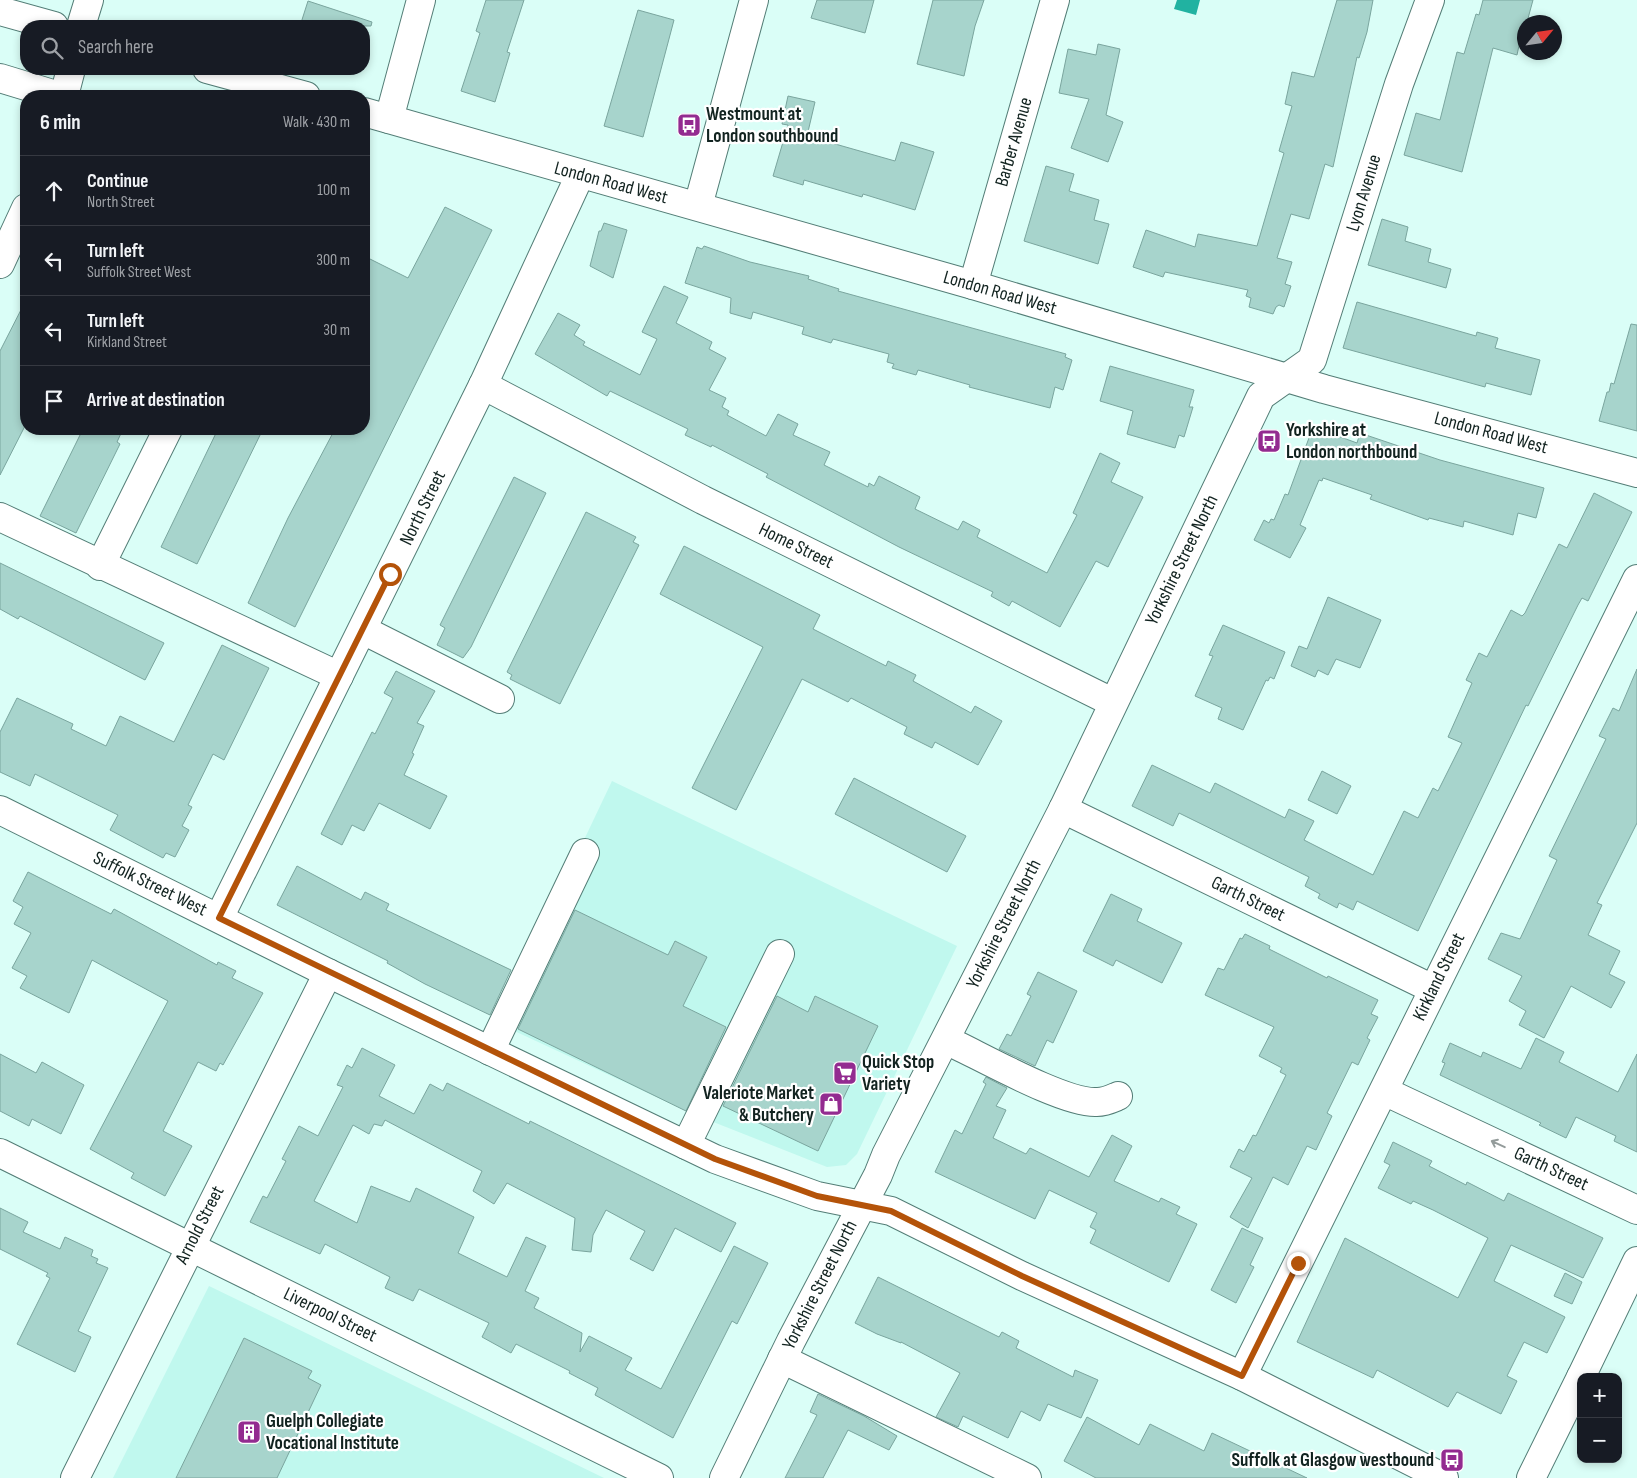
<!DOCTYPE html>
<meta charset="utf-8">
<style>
:root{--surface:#171b24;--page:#242831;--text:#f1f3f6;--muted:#9ea1a6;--line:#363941}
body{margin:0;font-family:"Sofia Sans Condensed",sans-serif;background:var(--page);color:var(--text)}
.controls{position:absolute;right:15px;bottom:15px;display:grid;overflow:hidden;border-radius:10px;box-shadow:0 2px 8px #0003}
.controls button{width:45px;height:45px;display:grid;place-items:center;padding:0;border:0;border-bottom:1px solid var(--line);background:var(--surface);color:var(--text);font:25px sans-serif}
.compass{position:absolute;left:1517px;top:15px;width:45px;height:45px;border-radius:50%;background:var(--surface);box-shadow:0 2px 8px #0003;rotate:61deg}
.stop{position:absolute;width:15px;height:15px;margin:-11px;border:4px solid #b45309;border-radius:50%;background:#fff}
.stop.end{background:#b45309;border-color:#fff;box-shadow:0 1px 5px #0008}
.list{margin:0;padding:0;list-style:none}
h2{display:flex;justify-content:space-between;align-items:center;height:65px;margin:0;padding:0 20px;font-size:21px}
h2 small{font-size:16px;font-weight:400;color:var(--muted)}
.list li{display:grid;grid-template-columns:32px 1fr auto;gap:15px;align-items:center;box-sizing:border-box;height:70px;padding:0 20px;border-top:1px solid var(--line)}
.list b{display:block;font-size:19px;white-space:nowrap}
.list p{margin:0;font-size:16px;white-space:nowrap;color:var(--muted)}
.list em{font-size:16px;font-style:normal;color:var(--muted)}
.icon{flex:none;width:28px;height:28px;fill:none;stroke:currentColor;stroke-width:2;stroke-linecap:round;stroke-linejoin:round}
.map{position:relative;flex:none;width:1637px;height:1478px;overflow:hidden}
.search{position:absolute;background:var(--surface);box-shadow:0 2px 8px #0003;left:20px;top:20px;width:350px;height:55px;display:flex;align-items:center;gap:12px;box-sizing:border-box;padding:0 18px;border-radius:20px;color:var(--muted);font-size:19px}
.panel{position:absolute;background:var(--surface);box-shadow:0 2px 8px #0003;left:20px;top:90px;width:350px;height:345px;border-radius:20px}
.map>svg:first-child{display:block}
.built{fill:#c0f8ee}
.water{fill:#21b2a1}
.building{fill:#a7d4cc;stroke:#7aa59e}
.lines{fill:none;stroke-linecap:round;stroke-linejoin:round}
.minor-casing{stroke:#537d76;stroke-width:30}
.minor{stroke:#fff;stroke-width:28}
.oneway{stroke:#949c9b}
.route{stroke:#b45309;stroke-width:6}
.labels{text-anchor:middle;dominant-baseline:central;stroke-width:4.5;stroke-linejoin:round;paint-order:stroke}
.poi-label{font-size:19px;font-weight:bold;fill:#122320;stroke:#fff;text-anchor:start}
.street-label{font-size:19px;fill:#122320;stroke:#fff}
</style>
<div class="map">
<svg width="1637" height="1478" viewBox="0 0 1637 1478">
<rect width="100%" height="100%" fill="#dafef7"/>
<g class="built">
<polygon points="612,781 957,946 857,1154 846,1165 827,1167 693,1114 497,1023"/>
<polygon points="209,1286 604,1478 113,1478"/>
</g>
<polygon class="water" points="1177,0 1200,0 1196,15 1174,9"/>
<g class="building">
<polygon points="486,0 524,0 507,52 510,53 495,102 461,91 480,33 476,31"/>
<polygon points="817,0 874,0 865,33 811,18"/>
<polygon points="933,0 984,0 975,26 964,76 917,64"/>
<polygon points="1337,0 1373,0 1367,32 1359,58 1357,57 1333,167 1325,164 1309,219 1291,214 1277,258 1292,262 1285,284 1291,286 1284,307 1279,305 1276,307 1273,314 1249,307 1251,298 1246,296 1248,290 1165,272 1163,277 1133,267 1146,230 1195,247 1198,234 1257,246 1284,153 1279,151 1292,106 1285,104 1292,72 1314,77"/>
<polygon points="1483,0 1533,0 1527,22 1524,22 1517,55 1493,48 1462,172 1404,155 1416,113 1440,120 1457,52 1464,54 1476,14 1479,15"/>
<polygon points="308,1 372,22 371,26 300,26"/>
<polygon points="638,10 674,20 643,137 604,126"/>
<polygon points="1098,44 1120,49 1106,115 1123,122 1108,162 1071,148 1089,99 1059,93 1068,49 1096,55"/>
<polygon points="788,96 815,102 807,136 895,161 901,142 934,152 915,210 863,194 862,197 804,180 803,185 773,176 788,125 782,124"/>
<polygon points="1046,166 1074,174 1069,191 1099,200 1094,220 1109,224 1098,264 1024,241"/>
<polygon points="445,207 492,230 295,627 248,603 288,518 335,429 364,429 364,256 408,278"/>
<polygon points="1382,219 1408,227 1405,241 1431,249 1428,262 1451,269 1446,288 1368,265"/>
<polygon points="604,223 627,230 613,278 590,266 599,231 601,231"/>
<polygon points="704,246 750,262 809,276 808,279 839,289 838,291 1066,354 1065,357 1072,360 1063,390 1055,387 1050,408 969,387 970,385 918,370 916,375 892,368 894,364 887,362 889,354 833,339 831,343 802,334 804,327 753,312 751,319 730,313 731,298 685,283 697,247 702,249"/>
<polygon points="664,286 688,297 676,323 712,342 709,349 726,358 709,390 726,398 722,407 729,411 727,415 766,436 778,414 798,424 793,435 830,452 824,465 868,487 869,483 874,486 879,476 920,497 915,509 958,530 963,521 980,530 977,537 1047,573 1077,515 1073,513 1100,453 1120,463 1111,482 1143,497 1108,567 1096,561 1060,627 1012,601 1009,606 991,596 993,592 899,547 766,477 768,474 712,445 711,447 685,435 688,429 610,391 607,396 535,354 558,313 580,325 574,335 585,342 583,345 640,375 657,339 642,332"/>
<polygon points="26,300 26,424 0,475 0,351"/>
<polygon points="1357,302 1476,336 1477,332 1498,338 1495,348 1540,360 1531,395 1486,383 1485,387 1343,348"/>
<polygon points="1631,324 1637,325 1637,431 1599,421 1607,392 1609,392 1611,383 1614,384"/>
<polygon points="1110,366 1194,390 1189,407 1193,407 1184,437 1179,435 1175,448 1127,434 1133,411 1100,401"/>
<polygon points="1313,427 1357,443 1360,433 1440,460 1544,488 1536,518 1518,513 1513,535 1464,521 1463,527 1429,518 1428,520 1370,499 1372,495 1323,478 1322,481 1319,480 1300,525 1306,528 1290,558 1254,540 1264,520 1269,523 1271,519 1274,520 1285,494 1288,495"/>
<polygon points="83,429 123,429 117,442 120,444 76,533 40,516"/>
<polygon points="218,429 263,429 197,564 161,547"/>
<polygon points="514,477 546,493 471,647 463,658 437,645 445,628 440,625"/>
<polygon points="1594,493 1632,512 1588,601 1582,598 1578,605 1528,706 1526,705 1418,931 1357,901 1353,910 1339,903 1337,908 1318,898 1320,894 1305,886 1309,877 1179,813 1173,826 1132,806 1152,765 1210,793 1215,783 1285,818 1289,809 1314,821 1304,840 1373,875 1404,811 1418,818 1433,788 1438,791 1462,743 1448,737 1472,683 1466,680 1479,653 1487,657 1511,610 1522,616 1525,613 1559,544 1567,548"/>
<polygon points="586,512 636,537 633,542 639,545 560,704 510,679 512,675 507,672"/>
<polygon points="684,546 820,615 813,629 886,666 888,661 916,675 913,681 971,713 975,706 1002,721 978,765 935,742 932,748 904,734 907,727 851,698 848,702 802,679 736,810 692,788 763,647 660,594"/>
<polygon points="0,563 164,643 145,680 20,616 18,619 0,609"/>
<polygon points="1328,597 1381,620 1360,668 1336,659 1328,675 1318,670 1315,677 1291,666 1299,646 1307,649"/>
<polygon points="1223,625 1285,652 1274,679 1270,677 1268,681 1266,680 1243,730 1218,719 1222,708 1195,696 1213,656 1209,655"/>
<polygon points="222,645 269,668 224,760 213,754 188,805 192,807 182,826 189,830 175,857 166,853 163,858 110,830 118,815 35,774 30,786 0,772 0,732 17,698 73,724 71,729 106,746 120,716 174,742"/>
<polygon points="1637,669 1637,823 1597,903 1602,905 1588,935 1620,951 1609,974 1625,982 1611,1008 1571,986 1544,1038 1519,1025 1526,1011 1509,1001 1522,976 1488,959 1501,933 1520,939 1557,860 1549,856 1606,739 1599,736 1613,708 1619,711"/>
<polygon points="396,671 435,691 417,723 424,726 412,753 414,754 404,775 447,796 430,829 379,803 364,831 352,825 342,845 321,834 372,732 375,734 393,698 384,693"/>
<polygon points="1322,771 1351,786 1337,814 1308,800"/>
<polygon points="854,778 966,836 947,872 835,814"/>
<polygon points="297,866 361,900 365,892 389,904 386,910 511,970 490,1015 425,984 387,963 388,961 277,905"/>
<polygon points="28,872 111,914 114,909 217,965 218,962 236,971 232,978 263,993 223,1065 220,1063 216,1071 198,1062 163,1131 192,1146 165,1196 131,1178 134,1173 90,1149 168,1001 92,960 69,1013 20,988 27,976 12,968 31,933 14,924 23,907 13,901"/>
<polygon points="1111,894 1142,909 1137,921 1182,943 1162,983 1116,960 1113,966 1083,951"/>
<polygon points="575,910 668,955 675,941 707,957 683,1006 726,1027 686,1111 518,1029"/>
<polygon points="1245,934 1270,946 1269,949 1327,978 1328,976 1378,1000 1371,1014 1378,1017 1367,1038 1370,1040 1358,1065 1352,1062 1327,1113 1332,1116 1316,1150 1307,1146 1288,1185 1273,1177 1248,1228 1230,1217 1252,1178 1230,1167 1239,1149 1244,1152 1253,1135 1256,1136 1286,1075 1280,1072 1282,1068 1259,1056 1274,1027 1205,995 1218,968 1224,970 1240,938 1242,939"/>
<polygon points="1038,972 1077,991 1053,1043 1047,1040 1035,1066 999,1049 1007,1034 1011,1036 1031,996 1027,994"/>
<polygon points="777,996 808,1012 815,996 878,1026 818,1151 723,1106"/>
<polygon points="1536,1038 1564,1052 1559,1062 1618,1092 1637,1054 1637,1152 1614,1141 1616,1136 1576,1117 1566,1138 1539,1125 1541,1123 1440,1075 1445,1063 1442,1062 1450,1043 1481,1057 1483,1052 1521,1069"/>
<polygon points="362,1048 395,1065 379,1096 414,1114 430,1084 443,1091 447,1083 529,1124 530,1121 736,1223 721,1252 675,1228 653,1271 630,1259 645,1231 606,1210 593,1235 591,1252 572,1250 575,1218 507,1183 494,1204 473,1191 482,1171 385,1120 382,1126 374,1124 369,1134 353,1125 314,1201 357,1223 371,1186 410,1202 416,1188 474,1217 458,1253 507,1277 526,1237 546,1246 525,1291 539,1298 534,1308 582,1333 580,1352 589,1336 632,1358 625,1370 661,1389 734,1246 768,1263 737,1324 732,1321 673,1438 595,1395 598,1388 569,1373 570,1371 516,1344 511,1353 482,1337 489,1323 419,1289 413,1301 385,1288 390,1277 325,1244 320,1254 250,1222 263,1196 267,1198 286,1161 282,1159 299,1126 318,1136 343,1087 337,1085 347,1065 352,1068"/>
<polygon points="0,1054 36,1073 42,1062 84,1085 61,1134 32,1119 29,1126 0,1111"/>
<polygon points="986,1077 1007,1088 996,1106 1006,1110 993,1138 1026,1154 1030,1148 1089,1177 1112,1135 1132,1146 1114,1181 1159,1202 1161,1198 1180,1207 1176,1214 1197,1224 1169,1282 1090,1243 1096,1230 1090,1227 1097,1213 1049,1190 1035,1219 935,1172 955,1130 962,1134 986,1084 983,1082"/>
<polygon points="1393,1142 1432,1161 1429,1166 1466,1185 1467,1182 1504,1201 1508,1193 1603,1238 1583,1278 1511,1245 1494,1281 1565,1317 1547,1353 1524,1342 1507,1376 1517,1381 1501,1414 1457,1392 1448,1407 1377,1370 1373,1378 1297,1342 1345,1238 1458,1298 1488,1238 1433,1210 1413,1201 1411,1204 1378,1188 1390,1165 1384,1162"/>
<polygon points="0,1208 28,1222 23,1232 60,1249 65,1237 93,1250 91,1256 98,1259 96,1263 108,1268 78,1331 91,1337 75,1372 17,1344 50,1278 46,1276 48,1273 0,1249"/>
<polygon points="1242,1228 1263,1238 1250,1265 1254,1267 1236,1303 1211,1290"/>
<polygon points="1565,1273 1582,1282 1572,1304 1554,1296"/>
<polygon points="878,1277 999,1337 1002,1332 1019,1341 1016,1348 1073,1377 1075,1370 1098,1380 1081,1418 1048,1404 1040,1421 1021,1411 1008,1438 963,1416 958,1427 936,1417 960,1373 901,1342 901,1343 877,1334 855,1323"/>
<polygon points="244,1338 312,1371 308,1378 321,1385 277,1478 176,1478"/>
<polygon points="818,1394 864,1416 897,1436 889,1450 848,1430 823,1478 785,1478 817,1415 810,1412"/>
<polygon points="1087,1417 1139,1445 1150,1424 1204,1451 1212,1433 1307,1478 1096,1478 1064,1461"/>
</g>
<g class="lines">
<g class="minor-casing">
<g id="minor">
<polyline points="0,11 54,26"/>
<polyline points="81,26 89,0"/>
<polyline points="207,69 306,96"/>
<polyline points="0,78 59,96"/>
<polyline points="64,96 71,69"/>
<polyline points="364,112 973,285 1324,389 1637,473"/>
<polyline points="389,119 421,0"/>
<polyline points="698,206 754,0"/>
<polyline points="0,264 26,208"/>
<polyline points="973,285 1055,0"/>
<polyline points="483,385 703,500 1112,702"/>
<polyline points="0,517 339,676"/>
<polyline points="100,566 168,429"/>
<polyline points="363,630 500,699"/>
<polyline points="1063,809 1433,989"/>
<polyline points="0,810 328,973 715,1159 817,1196 891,1211 1022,1276 1242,1376 1444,1478"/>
<polyline points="219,918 483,385 580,175"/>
<path d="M946 1040C979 1055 1064 1104 1097 1102 1105 1102 1111 1099 1118 1096"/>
<polyline points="490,1051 585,853"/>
<polyline points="1384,1091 1637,1210"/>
<polyline points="686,1145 780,954"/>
<polyline points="0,1153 659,1478"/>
<polyline points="782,1359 1027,1478"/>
<polyline points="1242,1376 1637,579"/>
<polyline points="1581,1377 1637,1261"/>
<polyline points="75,1478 328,973"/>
<polyline points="724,1478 791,1341 878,1175 886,1155 1063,809 1261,396 1312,360 1399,84 1430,0"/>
<polyline points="1531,1478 1581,1377"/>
</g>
</g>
<use href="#minor" class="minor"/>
</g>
<defs><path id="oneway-shaft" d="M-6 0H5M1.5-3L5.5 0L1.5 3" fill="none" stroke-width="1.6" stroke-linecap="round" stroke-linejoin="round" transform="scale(1.25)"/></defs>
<use class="oneway" href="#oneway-shaft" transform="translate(1498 1144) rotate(-155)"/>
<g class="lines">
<polyline class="route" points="390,574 219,918 715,1159 817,1196 891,1211 1022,1276 1242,1376 1298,1263"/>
</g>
<defs>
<g id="bus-square" transform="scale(1.25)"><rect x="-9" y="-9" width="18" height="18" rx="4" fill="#932b90" stroke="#fff"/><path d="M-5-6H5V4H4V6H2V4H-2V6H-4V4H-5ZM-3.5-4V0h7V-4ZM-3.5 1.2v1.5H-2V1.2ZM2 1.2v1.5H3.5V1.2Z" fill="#fff"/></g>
<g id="supermarket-square" transform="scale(1.25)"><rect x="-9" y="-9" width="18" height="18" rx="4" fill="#932b90" stroke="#fff"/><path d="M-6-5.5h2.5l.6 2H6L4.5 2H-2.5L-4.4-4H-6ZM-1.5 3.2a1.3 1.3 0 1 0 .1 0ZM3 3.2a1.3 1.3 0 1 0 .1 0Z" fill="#fff"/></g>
<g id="shop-square" transform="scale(1.25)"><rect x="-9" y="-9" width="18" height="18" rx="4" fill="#932b90" stroke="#fff"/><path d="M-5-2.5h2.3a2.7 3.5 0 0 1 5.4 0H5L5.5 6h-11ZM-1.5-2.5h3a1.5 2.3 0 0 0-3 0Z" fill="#fff"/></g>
<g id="building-square" transform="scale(1.25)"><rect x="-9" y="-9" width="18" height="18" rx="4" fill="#932b90" stroke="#fff"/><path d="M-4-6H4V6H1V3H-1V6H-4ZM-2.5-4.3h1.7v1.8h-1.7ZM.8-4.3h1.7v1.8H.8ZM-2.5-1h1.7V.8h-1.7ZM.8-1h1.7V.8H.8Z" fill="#fff"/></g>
</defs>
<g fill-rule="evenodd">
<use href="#bus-square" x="689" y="125"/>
<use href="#bus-square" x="1269" y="441"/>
<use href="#supermarket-square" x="845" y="1073"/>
<use href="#shop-square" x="831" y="1104"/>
<use href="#building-square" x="249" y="1432"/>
<use href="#bus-square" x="1452" y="1460"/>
</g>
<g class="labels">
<g class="poi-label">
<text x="706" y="114">Westmount at<tspan x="706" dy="22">London southbound</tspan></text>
<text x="1286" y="430">Yorkshire at<tspan x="1286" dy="22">London northbound</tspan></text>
<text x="862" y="1062">Quick Stop<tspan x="862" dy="22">Variety</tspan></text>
<text x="814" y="1093" text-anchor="end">Valeriote Market<tspan x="814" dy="22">&amp; Butchery</tspan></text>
<text x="266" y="1421">Guelph Collegiate<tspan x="266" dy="22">Vocational Institute</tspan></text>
<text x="1434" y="1460" text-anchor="end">Suffolk at Glasgow westbound</text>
</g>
<g class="street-label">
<text transform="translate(1014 142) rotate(-74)">Barber Avenue</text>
<text transform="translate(611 183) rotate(15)">London Road West</text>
<text transform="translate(1364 193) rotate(-73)">Lyon Avenue</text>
<text transform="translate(1000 293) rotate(16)">London Road West</text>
<text transform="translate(1491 433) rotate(15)">London Road West</text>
<text transform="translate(423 508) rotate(-64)">North Street</text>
<text transform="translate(796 546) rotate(26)">Home Street</text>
<text transform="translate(1182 560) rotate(-64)">Yorkshire Street North</text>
<text transform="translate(150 884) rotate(26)">Suffolk Street West</text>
<text transform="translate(1248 899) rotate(26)">Garth Street</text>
<text transform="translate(1004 924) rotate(-63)">Yorkshire Street North</text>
<text transform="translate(1439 977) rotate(-64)">Kirkland Street</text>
<text transform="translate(1551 1169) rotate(25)">Garth Street</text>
<text transform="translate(200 1225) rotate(-63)">Arnold Street</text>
<text transform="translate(820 1285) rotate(-63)">Yorkshire Street North</text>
<text transform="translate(330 1315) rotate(26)">Liverpool Street</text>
</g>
</g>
</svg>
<div class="controls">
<button>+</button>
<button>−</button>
</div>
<svg class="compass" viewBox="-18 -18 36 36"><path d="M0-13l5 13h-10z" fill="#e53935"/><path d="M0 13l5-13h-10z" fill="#9ea1a6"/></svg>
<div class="stop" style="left:390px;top:574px"></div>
<div class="stop end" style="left:1298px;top:1263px"></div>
<div class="search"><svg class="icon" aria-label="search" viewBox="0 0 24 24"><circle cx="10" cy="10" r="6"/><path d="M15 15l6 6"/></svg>Search here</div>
<section class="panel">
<h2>6 min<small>Walk · 430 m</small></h2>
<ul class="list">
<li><svg class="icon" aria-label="ahead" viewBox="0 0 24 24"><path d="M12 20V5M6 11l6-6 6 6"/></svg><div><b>Continue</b><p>North Street</p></div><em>100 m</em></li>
<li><svg class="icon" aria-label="left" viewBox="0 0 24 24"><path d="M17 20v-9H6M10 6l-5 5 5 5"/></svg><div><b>Turn left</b><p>Suffolk Street West</p></div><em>300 m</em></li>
<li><svg class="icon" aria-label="left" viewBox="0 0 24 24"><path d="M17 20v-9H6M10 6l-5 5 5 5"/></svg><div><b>Turn left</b><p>Kirkland Street</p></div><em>30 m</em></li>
<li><svg class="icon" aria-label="arrive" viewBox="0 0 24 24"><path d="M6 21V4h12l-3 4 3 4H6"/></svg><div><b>Arrive at destination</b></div></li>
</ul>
</section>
</div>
